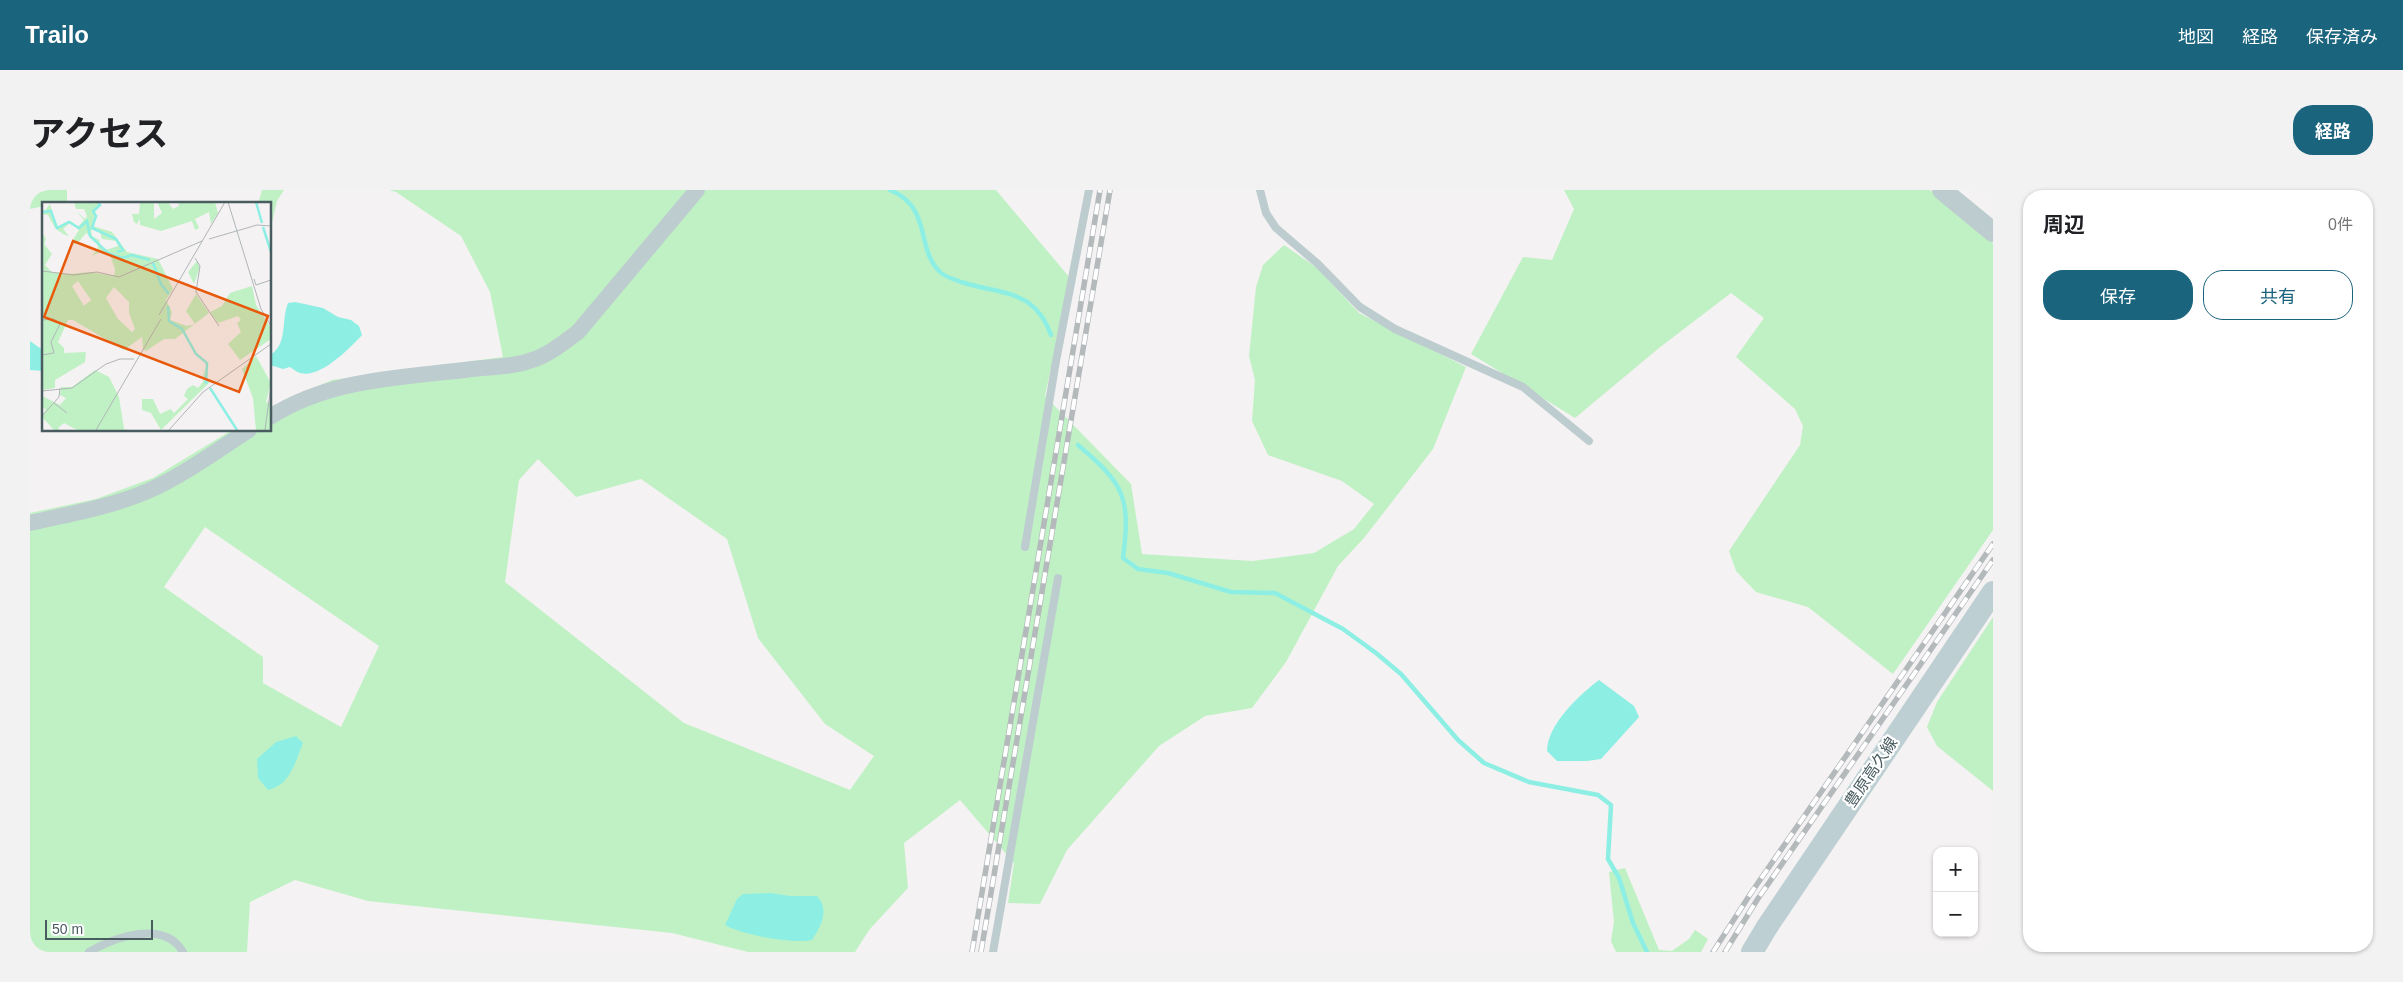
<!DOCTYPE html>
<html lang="ja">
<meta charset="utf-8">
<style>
:root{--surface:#fff;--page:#f2f2f2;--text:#202124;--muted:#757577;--line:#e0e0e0;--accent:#1b647e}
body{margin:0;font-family:Helvetica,"Noto Sans JP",sans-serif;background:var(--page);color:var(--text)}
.controls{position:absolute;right:15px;bottom:15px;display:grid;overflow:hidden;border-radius:10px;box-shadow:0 1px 4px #0004}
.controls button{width:45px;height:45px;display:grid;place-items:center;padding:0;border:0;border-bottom:1px solid var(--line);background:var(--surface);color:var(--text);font:25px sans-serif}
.scale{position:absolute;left:15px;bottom:12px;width:108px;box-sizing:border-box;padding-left:5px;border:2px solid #495c60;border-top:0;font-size:14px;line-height:18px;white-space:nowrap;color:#495c60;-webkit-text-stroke:4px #fff;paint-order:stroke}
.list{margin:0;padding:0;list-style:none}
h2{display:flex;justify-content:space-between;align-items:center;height:65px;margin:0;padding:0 20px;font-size:21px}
h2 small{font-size:16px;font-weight:400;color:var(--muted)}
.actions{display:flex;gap:10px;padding:15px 20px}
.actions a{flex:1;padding:11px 0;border:1px solid var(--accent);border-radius:20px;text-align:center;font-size:18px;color:var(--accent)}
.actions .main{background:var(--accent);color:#fff}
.map{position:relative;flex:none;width:1963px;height:762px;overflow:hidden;border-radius:20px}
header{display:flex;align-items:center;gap:30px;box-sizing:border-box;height:70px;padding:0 25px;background:var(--accent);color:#fff}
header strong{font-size:24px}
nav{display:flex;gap:28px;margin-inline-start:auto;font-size:18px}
.intro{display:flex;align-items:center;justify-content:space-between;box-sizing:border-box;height:120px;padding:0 30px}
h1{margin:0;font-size:35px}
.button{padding:12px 22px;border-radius:20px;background:var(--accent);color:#fff;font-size:18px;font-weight:700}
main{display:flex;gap:30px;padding:0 30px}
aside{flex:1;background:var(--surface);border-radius:20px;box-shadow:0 1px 4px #0004}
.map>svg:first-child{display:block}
.green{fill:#c0f1c4;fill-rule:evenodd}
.water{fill:#8defe4}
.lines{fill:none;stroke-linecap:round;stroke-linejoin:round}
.stream{stroke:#8defe4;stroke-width:4.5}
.service{stroke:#bdccce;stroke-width:8}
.minor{stroke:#bdccce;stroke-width:16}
.tertiary{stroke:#bdccce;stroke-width:20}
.secondary{stroke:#bdcfd3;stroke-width:22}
.rail-casing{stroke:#b4b9bc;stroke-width:5.5}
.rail{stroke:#fff;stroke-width:4;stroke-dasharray:11;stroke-linecap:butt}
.labels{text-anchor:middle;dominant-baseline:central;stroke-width:4.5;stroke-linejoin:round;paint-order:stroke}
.street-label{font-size:16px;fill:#495c60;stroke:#fff}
.inset-river{fill:none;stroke:#8defe4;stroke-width:2.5}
.inset-road{fill:none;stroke:#b0b6b8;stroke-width:1}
.view{fill:#e8590c;fill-opacity:0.15;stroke:#e8590c;stroke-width:2.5}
.inset-edge{fill:none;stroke:#495c60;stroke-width:2.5}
</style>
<header>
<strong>Trailo</strong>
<nav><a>地図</a><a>経路</a><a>保存済み</a></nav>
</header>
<div class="intro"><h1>アクセス</h1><a class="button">経路</a></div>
<main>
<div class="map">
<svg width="1963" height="762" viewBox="0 0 1963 762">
<rect width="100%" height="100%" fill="#f4f2f2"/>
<g class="green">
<polygon points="0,0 37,0 37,12 14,14 14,16 0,19"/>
<polygon points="232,0 254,0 247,11 240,41 240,14 228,14"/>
<path d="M359 0H966L1040 88 1015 206 1101 294 1112 364 1222 371 1284 363 1324 339 1344 314 1312 291 1238 265 1222 231 1225 190 1219 166 1226 97 1233 75 1254 55 1287 78 1329 123 1436 177 1403 259 1334 348 1308 376 1256 472 1222 518 1175 526 1129 556 1037 660 1010 714 978 713 984 673 930 610 874 653 878 698 839 740 825 762H718L642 743 338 711 265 690 220 712 217 762H0V323L66 309 123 288 202 240H240V217L302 190 473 167 460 102 431 46 366 2ZM508 269 546 307 611 289 697 349 728 448 795 534 844 566 820 600 654 533 475 392 489 290ZM175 337 349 456 311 537 233 493V467L134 397Z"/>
<polygon points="1534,0 1900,0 1963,53 1963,340 1863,484 1778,417 1726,402 1706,381 1699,361 1770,255 1773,236 1765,219 1706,167 1734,128 1701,103 1629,158 1545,228 1441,164 1493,67 1522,70 1544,19"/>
<polygon points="1963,427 1963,601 1907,556 1897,537 1907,512"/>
<polygon points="1595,678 1629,760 1642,761 1659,749 1665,740 1678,749 1671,762 1586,762 1581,751 1584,732 1579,682"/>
</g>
<g class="water">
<path d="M265 112 293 118 308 127 321 130 329 136 332 145C320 158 290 189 270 183 267 182 263 179 260 177L253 179 240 175V165C258 155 251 130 258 113Z"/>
<polygon points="0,151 14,161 14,181 0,180"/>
<path d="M1569 490 1604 516 1609 527 1571 569 1557 571H1527L1517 561C1517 535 1549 505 1569 490Z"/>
<path d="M266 546 273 553C265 573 260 595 238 600L228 588 227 569 246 552Z"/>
<path d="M741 703 760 706H787C800 720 791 736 782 750 762 754 712 745 695 735L707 709 713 704Z"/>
</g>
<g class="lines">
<g class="stream">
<path d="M860 0C903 18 885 58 910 82 915 87 924 89 931 92 971 105 1004 98 1021 145"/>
<path d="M1048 255C1094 294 1101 307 1093 368L1108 379 1138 383 1201 402 1245 403 1313 439 1346 463 1371 484 1428 550 1454 573 1499 592 1568 605 1581 615 1578 669 1589 688 1603 733 1617 762"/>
</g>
<g class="service">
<polyline points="1230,0 1236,23 1246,38 1288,74 1330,117 1365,139 1493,197 1559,251"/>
<polyline points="995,357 1026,171 1059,0"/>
<path d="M59 762C85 747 134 729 153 762"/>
<polyline points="963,762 1028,388"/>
</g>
<g class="minor">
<path d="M240 227C301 188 372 188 442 179 461 177 484 177 502 170 519 165 534 152 548 142L667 0"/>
<path d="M0 333C39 324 81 317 118 301 154 285 186 261 219 240"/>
</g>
<polyline class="tertiary" points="1912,0 1963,42"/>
<polyline class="secondary" points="1722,762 1737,737 1963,402"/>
<g class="rail-casing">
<g id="rail">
<polyline points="942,762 1070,0"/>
<polyline points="951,762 1080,0"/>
<polyline points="1683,762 1721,703 1963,354"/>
<polyline points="1695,762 1727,710 1963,370"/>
</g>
</g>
<use href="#rail" class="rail"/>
</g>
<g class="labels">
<g class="street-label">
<text transform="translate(1841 582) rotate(-56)">豊原高久線</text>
</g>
</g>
<g transform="translate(12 12)">
<rect width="229" height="229" fill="#f4f2f2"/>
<path d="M32 0H56L59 3 53 10 51 24 70 30 85 50 116 57 131 87 124 98 130 110 128 118 145 124 153 122 144 109 154 92 167 111 133 137H122L104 149 101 147 100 135 82 148 31 118H26L16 140 22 146V151L44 150 43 160 13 178V186L0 188V30L4 37 2 42 10 52 3 63 10 70 26 72 48 70 72 74 73 67 68 53 60 49 50 54 56 46 55 39 44 31 35 42 29 41 37 28 28 21 21 27 27 34 21 32 13 26 6 13 0 12 8 2 15 25 29 19 36 25 42 18 34 9 43 17 45 14 42 7H34ZM52 27 58 30 60 37 74 39 76 44 64 48 59 45 57 38 50 34 49 28ZM36 79 49 98 42 104 30 84ZM72 85 87 100V111L93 127 90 130 76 117 64 96ZM98 0H112V17L120 11 115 0H126L131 7 137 4 136 0H173L176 11 169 22 167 10 153 17 157 26 153 28 150 19 119 29 98 23V17L95 22 92 20 90 12H97ZM155 59 158 65 152 82 146 70ZM210 84 214 103 229 126V137L198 158 186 142 199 130 195 121 199 118 196 114 176 121 168 110 180 104 188 91ZM214 154 229 181 224 200 229 201V228H214L211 196 200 167ZM162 167 164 177 170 178 119 228 109 211 100 208V197H111L118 212 129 207 132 211 146 197 142 194 145 187 151 183 156 186 161 180ZM53 168 67 175 77 195 82 227 86 228H35L22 221 16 226 18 228H12L0 215 4 208 0 204V194L18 203 24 196 18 193 19 185H30Z" fill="#c0f1c4" fill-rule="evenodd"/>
<path class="inset-river" d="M56 0 58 3 51 9 54 14 50 26 74 37 81 48 75 50M214 0 220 21M0 10 9 9 15 26 27 20 37 26 45 19 48 34 66 51 80 56 90 53 108 58M221 25 229 50M111 61 119 82 127 92M126 104 127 119 140 127 154 152 165 161 164 182M168 186 195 228"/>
<path class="inset-road" d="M186 0 219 107 229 124M167 37 215 23 229 24M153 56 158 64 154 90 177 124M0 69 32 73 55 70 77 75 160 39M212 77 214 83 229 78M117 113 183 0M0 118 12 117 18 122 9 140 12 151 0 153M0 189 30 186 64 162 78 157H92M12 201 25 211M0 214 17 195 18 186M54 228 119 117M127 228 161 190 229 142M223 228 229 184"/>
<path class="view" d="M31 39 226 114 197 190 2 115Z"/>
<rect width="229" height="229" class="inset-edge"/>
</g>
</svg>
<div class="controls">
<button>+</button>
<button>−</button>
</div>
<div class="scale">50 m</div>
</div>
<aside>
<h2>周辺<small>0件</small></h2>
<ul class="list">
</ul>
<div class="actions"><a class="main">保存</a><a>共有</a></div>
</aside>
</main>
